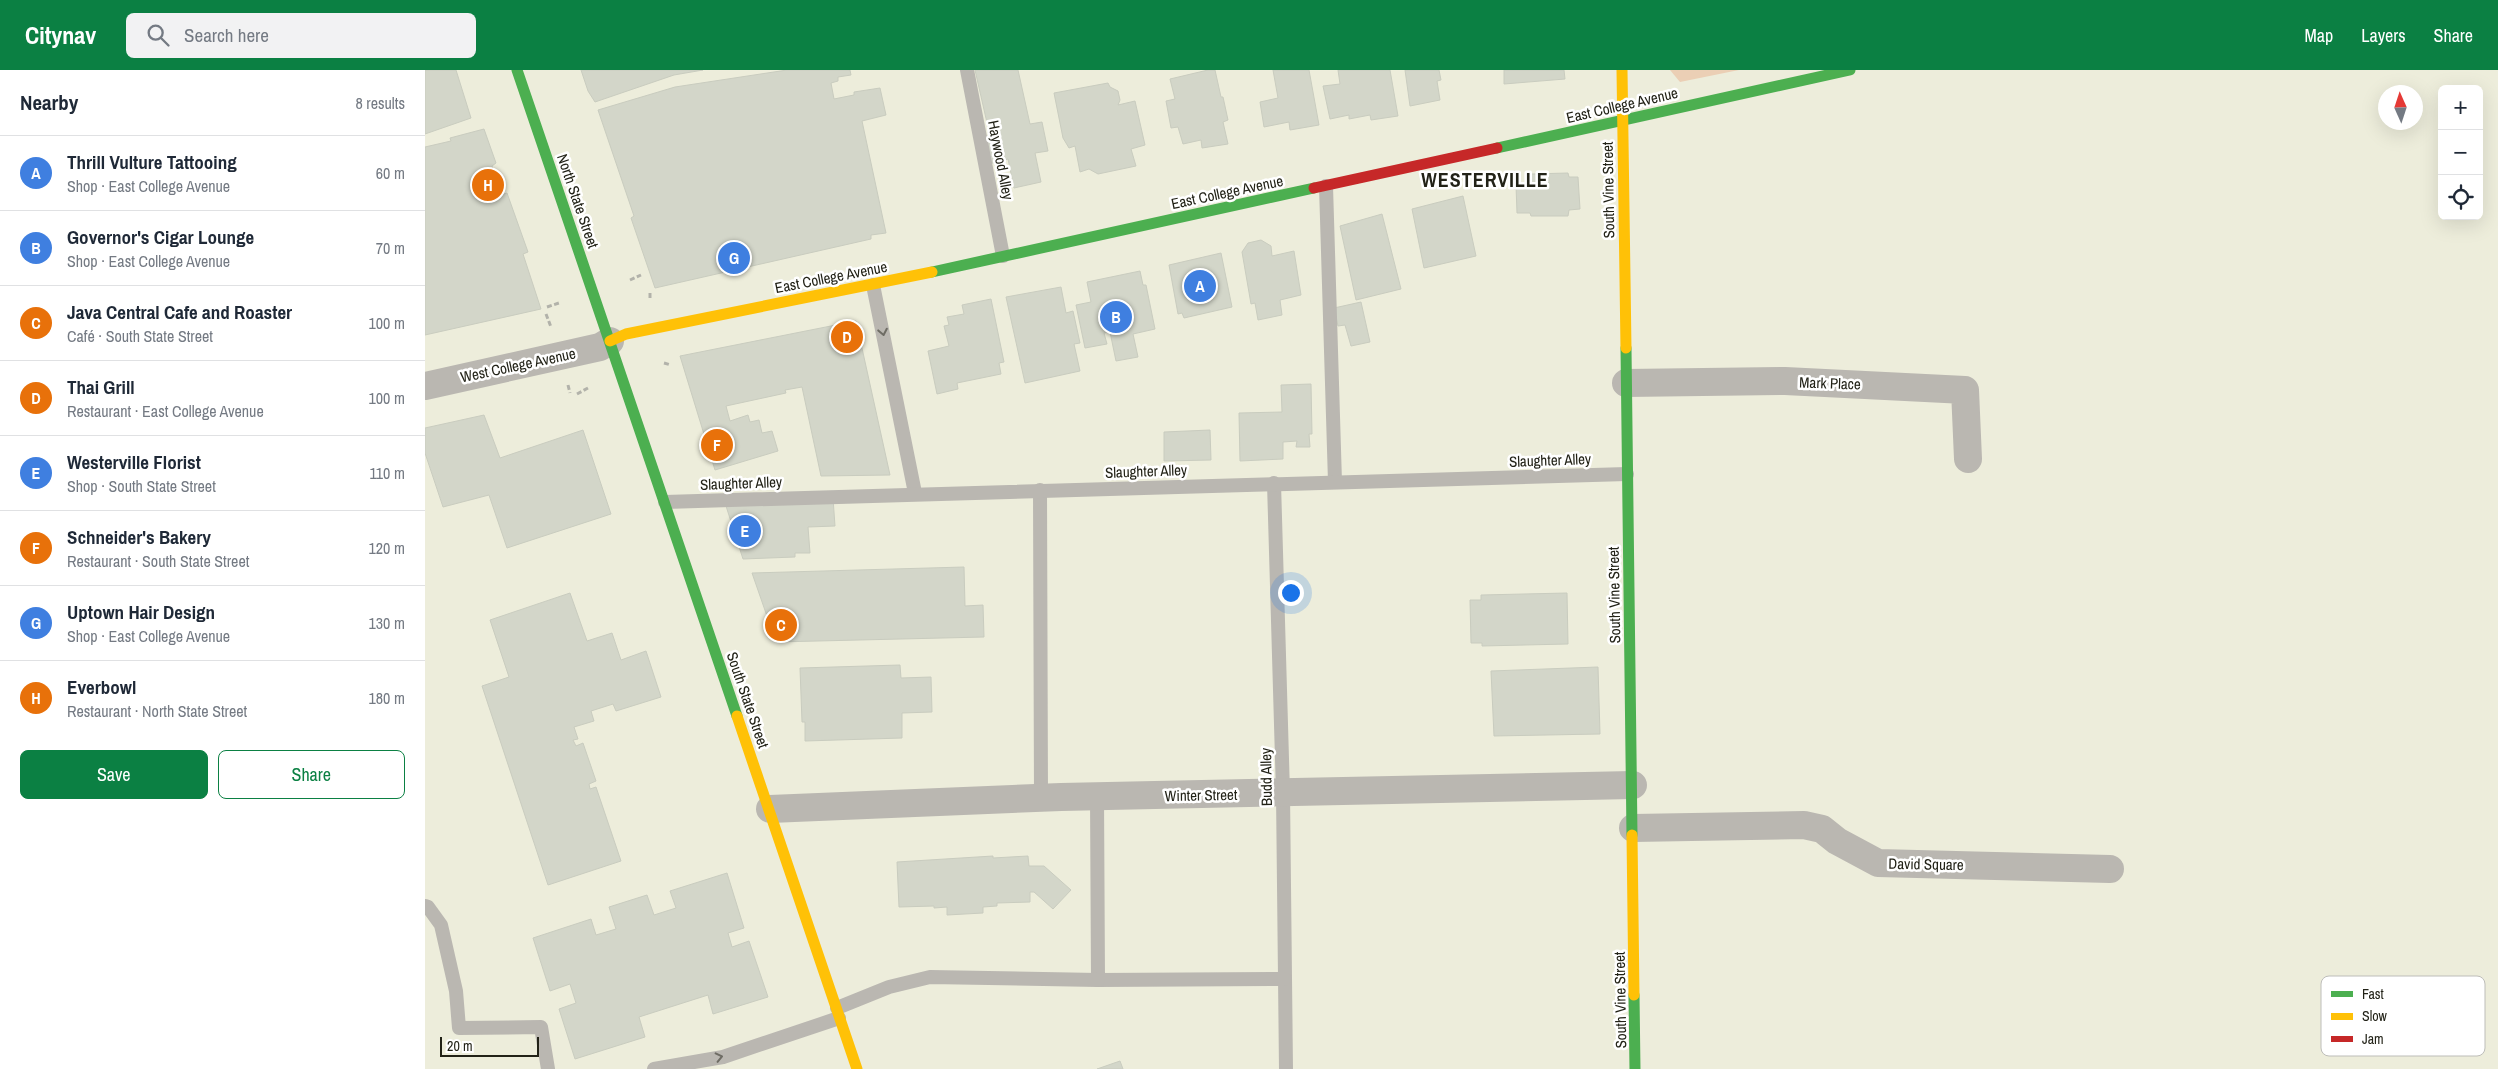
<!DOCTYPE html>
<meta charset="utf-8">
<style>
:root{--surface:#fff;--page:#f2f2f3;--text:#1f2937;--muted:#747a83;--line:#e0e1e3;--accent:#0b8043}
body{margin:0;font-family:"Archivo Narrow",sans-serif;background:var(--page);color:var(--text)}
.controls{position:absolute;right:15px;top:15px;display:grid;overflow:hidden;border-radius:8px;box-shadow:0 5px 20px #0002}
.controls button{width:45px;height:45px;display:grid;place-items:center;padding:0;border:0;border-bottom:1px solid var(--line);background:var(--surface);color:var(--text);font:25px sans-serif}
.compass{position:absolute;left:1953px;top:15px;width:45px;height:45px;border-radius:50%;background:var(--surface);box-shadow:0 5px 20px #0002;rotate:357deg}
.scale{position:absolute;left:15px;bottom:12px;width:99px;box-sizing:border-box;padding-left:5px;border:2px solid #222217;border-top:0;font-size:14px;line-height:18px;white-space:nowrap;color:#222217;-webkit-text-stroke:4px #fff;paint-order:stroke}
.you{position:absolute;left:865px;top:522px;width:18px;height:18px;margin:-12px;border:4px solid #fff;border-radius:50%;background:#1a73e8;box-shadow:0 0 0 8px #1a73e833}
.badge{display:grid;place-items:center;width:32px;height:32px;border-radius:50%;background:var(--accent);color:#fff;font-size:16px;font-weight:700}
.pin{position:absolute;translate:-50% -50%;border:2px solid #fff;box-shadow:0 1px 5px #0006}
.list{margin:0;padding:0;list-style:none}
h2{display:flex;justify-content:space-between;align-items:center;height:65px;margin:0;padding:0 20px;font-size:21px}
h2 small{font-size:16px;font-weight:400;color:var(--muted)}
.list li{display:grid;grid-template-columns:32px 1fr auto;gap:15px;align-items:center;box-sizing:border-box;height:75px;padding:0 20px;border-top:1px solid var(--line)}
.list b{display:block;font-size:19px;white-space:nowrap}
.list p{margin:0;font-size:16px;white-space:nowrap;color:var(--muted)}
.list em{font-size:16px;font-style:normal;color:var(--muted)}
.actions{display:flex;gap:10px;padding:15px 20px}
.actions a{flex:1;padding:11px 0;border:1px solid var(--accent);border-radius:8px;text-align:center;font-size:18px;color:var(--accent)}
.actions .main{background:var(--accent);color:#fff}
.icon{flex:none;width:28px;height:28px;fill:none;stroke:currentColor;stroke-width:2;stroke-linecap:round;stroke-linejoin:round}
.map{position:relative;flex:none;width:2073px;height:999px;overflow:hidden}
header{display:flex;align-items:center;gap:30px;box-sizing:border-box;height:70px;padding:0 25px;background:var(--accent);color:#fff}
header strong{font-size:24px}
nav{display:flex;gap:28px;margin-inline-start:auto;font-size:18px}
.search{width:350px;height:45px;background:var(--page);display:flex;align-items:center;gap:12px;box-sizing:border-box;padding:0 18px;border-radius:8px;color:var(--muted);font-size:19px}
main{display:flex}
aside{flex:1;background:var(--surface)}
.map>svg:first-child{display:block}
.green{fill:#ebcfb5}
.building{fill:#d3d6c9;stroke:#c9ccbf}
.lines{fill:none;stroke-linecap:round;stroke-linejoin:round}
.path{stroke:#b2b2aa;stroke-width:3;stroke-dasharray:5 2.5;stroke-linecap:butt}
.lane{stroke:#bab7b1;stroke-width:14}
.street{stroke:#bab7b1;stroke-width:28}
.fast{stroke:#4caf50;stroke-width:11}
.slow{stroke:#ffc107;stroke-width:11}
.jam{stroke:#c62828;stroke-width:11}
.oneway{stroke:#6e6c64}
.labels{text-anchor:middle;dominant-baseline:central;stroke-width:5;stroke-linejoin:round;paint-order:stroke}
.street-label{font-size:15px;fill:#222217;stroke:#fff}
.district-label{font-size:20px;font-weight:bold;letter-spacing:1px;fill:#222217;stroke:#fff}
.key{fill:#fff;stroke:#bdbdb9;stroke-width:1}
.key-label{font-size:14px;fill:#222217}
</style>
<header>
<strong>Citynav</strong>
<div class="search"><svg class="icon" aria-label="search" viewBox="0 0 24 24"><circle cx="10" cy="10" r="6"/><path d="M15 15l6 6"/></svg>Search here</div>
<nav><a>Map</a><a>Layers</a><a>Share</a></nav>
</header>
<main>
<aside>
<h2>Nearby<small>8 results</small></h2>
<ul class="list">
<li><span class="badge" style="background:#3f7fe0">A</span><div><b>Thrill Vulture Tattooing</b><p>Shop · East College Avenue</p></div><em>60 m</em></li>
<li><span class="badge" style="background:#3f7fe0">B</span><div><b>Governor's Cigar Lounge</b><p>Shop · East College Avenue</p></div><em>70 m</em></li>
<li><span class="badge" style="background:#e8710a">C</span><div><b>Java Central Cafe and Roaster</b><p>Café · South State Street</p></div><em>100 m</em></li>
<li><span class="badge" style="background:#e8710a">D</span><div><b>Thai Grill</b><p>Restaurant · East College Avenue</p></div><em>100 m</em></li>
<li><span class="badge" style="background:#3f7fe0">E</span><div><b>Westerville Florist</b><p>Shop · South State Street</p></div><em>110 m</em></li>
<li><span class="badge" style="background:#e8710a">F</span><div><b>Schneider's Bakery</b><p>Restaurant · South State Street</p></div><em>120 m</em></li>
<li><span class="badge" style="background:#3f7fe0">G</span><div><b>Uptown Hair Design</b><p>Shop · East College Avenue</p></div><em>130 m</em></li>
<li><span class="badge" style="background:#e8710a">H</span><div><b>Everbowl</b><p>Restaurant · North State Street</p></div><em>180 m</em></li>
</ul>
<div class="actions"><a class="main">Save</a><a>Share</a></div>
</aside>
<div class="map">
<svg width="2073" height="999" viewBox="0 0 2073 999">
<rect width="100%" height="100%" fill="#ededdb"/>
<polygon class="green" points="1245,0 1314,0 1255,12"/>
<g class="building">
<polygon points="0,0 31,0 46,48 0,64"/>
<polygon points="156,0 278,0 249,5 170,32 163,21"/>
<polygon points="362,0 425,0 426,5 413,7 413,11 406,13 409,29 429,25 429,22 455,18 461,45 437,51 461,163 446,165 446,169 230,218 206,148 209,146 173,40 250,17"/>
<polygon points="550,0 593,0 605,54 617,52 623,81 610,83 616,112 589,118 583,89 564,94 558,67 565,66"/>
<polygon points="783,0 790,0 796,27 798,27 803,50 798,52 803,74 777,78 776,70 758,74 753,57 746,58 741,31 750,29 745,9"/>
<polygon points="848,0 884,0 894,55 865,60 864,52 839,57 835,32 853,28"/>
<polygon points="913,0 965,0 973,46 946,50 945,45 924,49 924,45 905,49 898,16 915,14"/>
<polygon points="980,0 1014,0 1016,10 1012,11 1015,30 985,36"/>
<polygon points="1079,0 1139,0 1140,9 1079,14"/>
<polygon points="683,13 685,17 693,21 695,30 693,35 710,31 720,75 706,79 711,96 673,104 664,99 655,102 650,76 644,78 638,68 629,23"/>
<polygon points="59,59 71,93 67,96 76,125 82,123 103,182 98,184 116,239 0,265 0,77 26,71 25,68"/>
<polygon points="1143,103 1144,107 1153,107 1155,139 1144,140 1143,146 1106,146 1105,143 1092,143 1091,115 1105,114 1106,104"/>
<polygon points="1038,126 1051,186 999,198 987,139"/>
<polygon points="957,144 976,219 931,230 915,156"/>
<polygon points="836,170 846,176 847,186 869,181 876,225 855,230 857,245 833,250 830,233 826,234 817,182 823,173"/>
<polygon points="796,183 807,237 759,248 757,243 753,244 744,195"/>
<polygon points="715,201 718,215 721,215 730,259 708,264 713,287 691,291 685,262 679,263 682,274 660,278 651,235 666,232 662,212"/>
<polygon points="636,217 641,243 648,241 655,273 649,274 655,301 600,313 581,227"/>
<polygon points="566,229 579,292 574,293 576,304 532,313 533,319 512,324 503,281 524,276 519,256 524,255 522,247 539,244 537,235"/>
<polygon points="936,232 945,272 926,276 920,255 913,256 909,238"/>
<polygon points="431,251 465,405 396,406 377,317 360,320 361,323 301,336 305,351 323,345 325,352 334,350 337,363 347,361 353,381 290,400 255,286"/>
<polygon points="886,314 887,364 884,364 885,377 871,377 872,371 858,372 858,389 815,391 814,343 857,342 856,315"/>
<polygon points="59,345 75,388 158,360 186,444 82,478 64,425 18,437 0,383 0,358"/>
<polygon points="785,360 786,390 739,391 739,362"/>
<polygon points="408,428 410,456 383,457 385,483 370,483 370,487 318,489 301,436"/>
<polygon points="539,497 540,536 558,535 559,567 351,572 327,503"/>
<polygon points="145,523 162,571 187,563 196,590 221,581 236,627 191,641 188,634 166,641 169,651 149,657 153,669 148,670 151,676 158,673 171,711 164,714 165,719 171,717 196,791 123,815 57,616 84,607 65,550"/>
<polygon points="1142,523 1143,574 1057,576 1057,573 1046,573 1045,530 1056,530 1056,525"/>
<polygon points="475,595 476,608 506,607 507,642 477,643 477,668 380,671 380,652 377,652 375,598"/>
<polygon points="1173,597 1175,664 1069,666 1066,601"/>
<polygon points="568,786 568,788 603,786 604,796 619,796 646,820 628,839 609,822 605,822 605,832 572,833 572,836 558,837 558,843 522,845 522,837 509,838 509,836 474,837 472,792"/>
<polygon points="302,803 319,858 303,863 307,877 324,871 343,927 288,944 283,925 214,947 220,967 150,989 134,939 151,933 145,914 125,921 108,868 166,849 171,865 191,859 184,837 222,825 229,845 251,838 245,821"/>
<polygon points="695,991 698,999 672,999"/>
</g>
<g class="lines">
<g class="path">
<polyline points="205,210 216,205"/>
<polyline points="225,228 225,221"/>
<polyline points="122,237 134,233"/>
<polyline points="121,244 126,257"/>
<polyline points="239,293 246,295"/>
<polyline points="143,315 145,323"/>
<polyline points="152,324 163,318"/>
</g>
<g class="lane">
<polyline points="542,0 578,186"/>
<polyline points="901,116 910,412"/>
<polyline points="448,215 490,423"/>
<polyline points="849,413 858,723 861,999"/>
<polyline points="615,420 616,728"/>
<polyline points="240,432 1202,404"/>
<polyline points="672,726 673,910 859,909"/>
<polyline points="0,836 3,837 16,855 31,921 34,958 116,957 123,999"/>
<polyline points="412,938 464,917 505,907 673,910"/>
<polyline points="229,999 298,987 414,948"/>
</g>
<g class="street">
<polyline points="1201,313 1360,311 1540,320 1543,389"/>
<polyline points="0,316 175,277 185,271"/>
<polyline points="345,739 636,727 1208,715"/>
<polyline points="1208,758 1379,755 1397,759 1412,771 1453,793 1685,799"/>
</g>
<g class="fast">
<polyline points="92,0 312,646"/>
<polyline points="1072,78 1425,0"/>
<polyline points="507,202 889,118"/>
<polyline points="1201,278 1207,765"/>
<polyline points="1209,925 1210,999"/>
</g>
<g class="slow">
<polyline points="1197,0 1201,278"/>
<polyline points="185,271 201,264 507,202"/>
<polyline points="312,646 432,999"/>
<polyline points="1207,765 1209,925"/>
</g>
<polyline class="jam" points="889,118 1072,78"/>
</g>
<defs><path id="oneway-chevron" d="M-2-3.5L2.5 0L-2 3.5" fill="none" stroke-width="1.6" stroke-linecap="round" stroke-linejoin="round" transform="scale(1.25)"/></defs>
<g class="oneway">
<use href="#oneway-chevron" transform="translate(458 262) rotate(79)"/>
<use href="#oneway-chevron" transform="translate(294 987) rotate(-13)"/>
</g>
<g class="labels">
<g class="street-label">
<text transform="translate(1197 35) rotate(-13)">East College Avenue</text>
<text transform="translate(576 90) rotate(79)">Haywood Alley</text>
<text transform="translate(1183 120) rotate(-91)">South Vine Street</text>
<text transform="translate(802 122) rotate(-12)">East College Avenue</text>
<text transform="translate(153 131) rotate(71)">North State Street</text>
<text transform="translate(406 207) rotate(-11)">East College Avenue</text>
<text transform="translate(93 295) rotate(-12)">West College Avenue</text>
<text transform="translate(1405 313) rotate(2)">Mark Place</text>
<text transform="translate(1125 390) rotate(-2)">Slaughter Alley</text>
<text transform="translate(721 401) rotate(-2)">Slaughter Alley</text>
<text transform="translate(316 413) rotate(-2)">Slaughter Alley</text>
<text transform="translate(1189 525) rotate(-91)">South Vine Street</text>
<text transform="translate(323 630) rotate(71)">South State Street</text>
<text transform="translate(841 707) rotate(-91)">Budd Alley</text>
<text transform="translate(776 725) rotate(-1)">Winter Street</text>
<text transform="translate(1501 794) rotate(1)">David Square</text>
<text transform="translate(1195 930) rotate(-91)">South Vine Street</text>
</g>
<g class="district-label">
<text x="1060" y="109">WESTERVILLE</text>
</g>
</g>
<rect x="1896" y="906" width="164" height="80" rx="8" class="key"/>
<rect x="1906" y="921" width="22" height="6" fill="#4caf50"/>
<rect x="1906" y="943" width="22" height="7" fill="#ffc107"/>
<rect x="1906" y="966" width="22" height="6" fill="#c62828"/>
<g class="key-label">
<text x="1937" y="929">Fast</text>
<text x="1937" y="951">Slow</text>
<text x="1937" y="974">Jam</text>
</g>
</svg>
<div class="controls">
<button>+</button>
<button>−</button>
<button><svg class="icon" aria-label="locate" viewBox="0 0 24 24"><circle cx="12" cy="12" r="6"/><path d="M12 2v4M12 18v4M2 12h4M18 12h4"/></svg></button>
</div>
<svg class="compass" viewBox="-18 -18 36 36"><path d="M0-13l5 13h-10z" fill="#e53935"/><path d="M0 13l5-13h-10z" fill="#747a83"/></svg>
<div class="scale">20 m</div>
<div class="you"></div>
<div class="pin badge" style="left:775px;top:216px;background:#3f7fe0">A</div>
<div class="pin badge" style="left:691px;top:247px;background:#3f7fe0">B</div>
<div class="pin badge" style="left:356px;top:555px;background:#e8710a">C</div>
<div class="pin badge" style="left:422px;top:267px;background:#e8710a">D</div>
<div class="pin badge" style="left:320px;top:461px;background:#3f7fe0">E</div>
<div class="pin badge" style="left:292px;top:375px;background:#e8710a">F</div>
<div class="pin badge" style="left:309px;top:188px;background:#3f7fe0">G</div>
<div class="pin badge" style="left:63px;top:115px;background:#e8710a">H</div>
</div>
</main>
